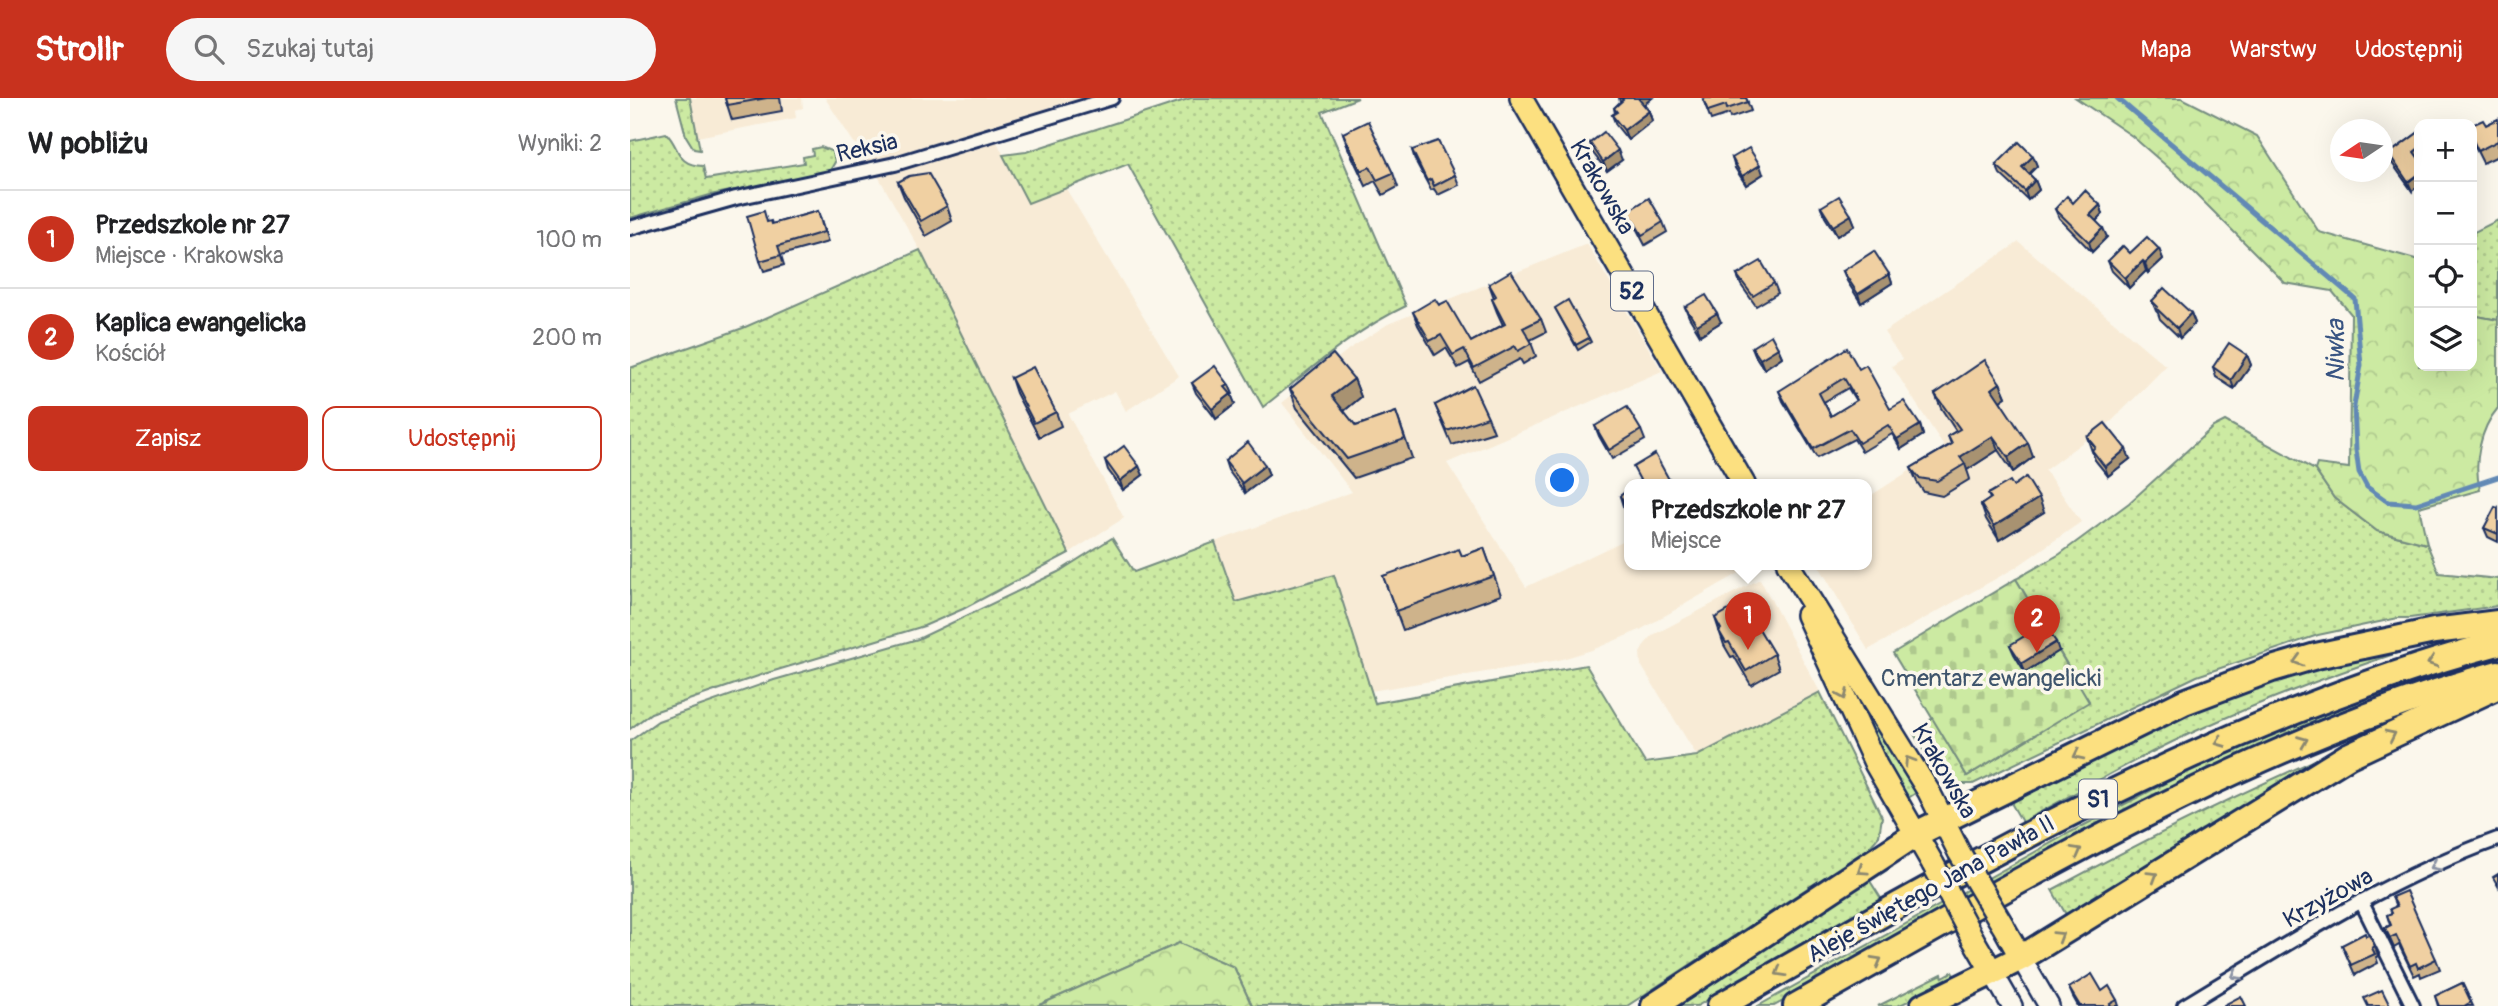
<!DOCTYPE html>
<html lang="pl">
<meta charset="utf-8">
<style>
:root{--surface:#fff;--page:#f6f6f6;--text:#202124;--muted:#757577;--line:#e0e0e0;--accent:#c8321e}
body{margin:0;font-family:Pangolin,sans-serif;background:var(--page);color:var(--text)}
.controls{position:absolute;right:21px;top:21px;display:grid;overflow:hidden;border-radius:14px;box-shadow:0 7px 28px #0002}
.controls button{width:63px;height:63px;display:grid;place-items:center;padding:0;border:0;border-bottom:2px solid var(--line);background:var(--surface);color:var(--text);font:35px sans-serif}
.compass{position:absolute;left:1700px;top:21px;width:63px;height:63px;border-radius:50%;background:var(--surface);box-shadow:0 7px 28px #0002;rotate:257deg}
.you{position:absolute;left:933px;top:383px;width:24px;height:24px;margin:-18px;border:5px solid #fff;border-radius:50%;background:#1a73e8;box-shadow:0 0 0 10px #1a73e833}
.badge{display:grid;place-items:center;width:46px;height:46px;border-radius:50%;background:var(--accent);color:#fff;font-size:23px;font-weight:700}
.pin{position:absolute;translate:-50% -58px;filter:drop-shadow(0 2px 4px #0008)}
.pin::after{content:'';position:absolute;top:37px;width:24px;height:21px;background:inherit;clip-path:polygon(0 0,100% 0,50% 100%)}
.popup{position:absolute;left:994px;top:381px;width:248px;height:91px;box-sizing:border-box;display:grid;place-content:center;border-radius:14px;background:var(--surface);filter:drop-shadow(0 2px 5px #0005);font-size:23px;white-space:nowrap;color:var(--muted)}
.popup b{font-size:26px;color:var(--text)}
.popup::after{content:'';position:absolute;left:50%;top:100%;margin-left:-14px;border:14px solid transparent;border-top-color:var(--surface)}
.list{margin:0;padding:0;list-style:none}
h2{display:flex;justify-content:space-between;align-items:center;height:91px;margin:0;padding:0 28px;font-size:30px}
h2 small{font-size:23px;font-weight:400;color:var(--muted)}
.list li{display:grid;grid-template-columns:46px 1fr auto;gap:21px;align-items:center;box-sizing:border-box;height:98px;padding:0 28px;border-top:2px solid var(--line)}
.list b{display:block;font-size:26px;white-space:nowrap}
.list p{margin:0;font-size:23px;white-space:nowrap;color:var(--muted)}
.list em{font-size:23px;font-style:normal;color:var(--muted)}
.actions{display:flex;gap:14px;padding:21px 28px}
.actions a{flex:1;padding:16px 0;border:2px solid var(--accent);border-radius:14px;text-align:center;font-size:24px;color:var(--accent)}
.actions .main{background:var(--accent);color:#fff}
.icon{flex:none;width:38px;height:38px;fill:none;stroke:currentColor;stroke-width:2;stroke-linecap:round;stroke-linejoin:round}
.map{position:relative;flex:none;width:1868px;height:908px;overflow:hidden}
header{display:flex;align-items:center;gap:42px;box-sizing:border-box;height:98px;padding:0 35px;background:var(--accent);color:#fff}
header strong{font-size:33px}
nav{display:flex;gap:38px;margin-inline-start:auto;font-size:24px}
.search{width:490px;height:63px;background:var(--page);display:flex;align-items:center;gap:18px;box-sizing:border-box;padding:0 24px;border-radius:38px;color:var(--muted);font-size:26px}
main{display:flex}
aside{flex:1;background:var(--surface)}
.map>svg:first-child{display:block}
.built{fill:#f8ebd6}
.grass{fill:url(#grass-dots);stroke:#748c80;stroke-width:2}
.forest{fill:url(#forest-crowns);stroke:#748c80;stroke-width:2}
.cemetery{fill:url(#cemetery-stones);stroke:#748c80;stroke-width:2}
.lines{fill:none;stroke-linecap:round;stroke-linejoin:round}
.stream{stroke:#6289b5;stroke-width:5}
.minor-casing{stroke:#1b2f5e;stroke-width:18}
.secondary-casing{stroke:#1b2f5e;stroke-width:24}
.primary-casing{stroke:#1b2f5e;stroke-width:26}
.motorway-casing{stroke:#1b2f5e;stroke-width:30}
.minor{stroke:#fbf7ec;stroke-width:12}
.secondary{stroke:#fbf7ec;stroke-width:19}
.primary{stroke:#fce080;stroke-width:21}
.motorway{stroke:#fce080;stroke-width:24}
.primary-bridge-casing{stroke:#1b2f5e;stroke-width:26;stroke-linecap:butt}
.primary-bridge{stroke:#fce080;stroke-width:21}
.wall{fill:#ceb38b;stroke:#1b2f5e;stroke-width:2;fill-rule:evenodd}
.shaded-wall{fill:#a89271;stroke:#1b2f5e;stroke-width:2}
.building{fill:#f0d0a2;stroke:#1b2f5e;stroke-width:2;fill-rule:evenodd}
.oneway{stroke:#8c886f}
.oneway2{stroke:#8b93a5}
.labels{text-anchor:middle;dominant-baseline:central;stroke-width:7;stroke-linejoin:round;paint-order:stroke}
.shield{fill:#fbf7ec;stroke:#5e6b89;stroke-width:2}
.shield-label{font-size:23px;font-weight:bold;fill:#1b2f5e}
.street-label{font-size:24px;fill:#1b2f5e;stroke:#fbf7ec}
.park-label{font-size:24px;fill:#3e546c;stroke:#fbf7ec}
.water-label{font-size:26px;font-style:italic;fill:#385482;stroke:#fbf7ec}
</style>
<header>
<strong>Strollr</strong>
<div class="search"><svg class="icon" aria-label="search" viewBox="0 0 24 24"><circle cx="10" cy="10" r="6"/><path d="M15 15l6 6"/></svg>Szukaj tutaj</div>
<nav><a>Mapa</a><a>Warstwy</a><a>Udostępnij</a></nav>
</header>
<main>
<aside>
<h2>W pobliżu<small>Wyniki: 2</small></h2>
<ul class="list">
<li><span class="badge">1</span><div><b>Przedszkole nr 27</b><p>Miejsce · Krakowska</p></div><em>100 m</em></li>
<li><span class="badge">2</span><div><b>Kaplica ewangelicka</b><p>Kościół</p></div><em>200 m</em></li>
</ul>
<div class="actions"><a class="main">Zapisz</a><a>Udostępnij</a></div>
</aside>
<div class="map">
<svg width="1868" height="908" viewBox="0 0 1868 908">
<defs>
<pattern id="grass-dots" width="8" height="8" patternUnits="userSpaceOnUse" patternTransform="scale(1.75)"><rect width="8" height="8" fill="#cceaa2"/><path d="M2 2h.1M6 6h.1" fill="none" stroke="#afc98e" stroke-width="1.8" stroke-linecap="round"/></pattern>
<pattern id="forest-crowns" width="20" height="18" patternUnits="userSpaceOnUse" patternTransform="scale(1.75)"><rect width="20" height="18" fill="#cceaa2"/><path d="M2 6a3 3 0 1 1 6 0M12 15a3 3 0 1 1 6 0" fill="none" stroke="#afc98e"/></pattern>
<pattern id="cemetery-stones" width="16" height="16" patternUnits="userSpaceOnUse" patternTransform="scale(1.75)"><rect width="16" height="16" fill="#cceaa2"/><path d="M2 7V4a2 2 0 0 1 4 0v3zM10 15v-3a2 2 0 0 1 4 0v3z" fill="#afc98e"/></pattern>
</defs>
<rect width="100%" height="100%" fill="#fbf7ec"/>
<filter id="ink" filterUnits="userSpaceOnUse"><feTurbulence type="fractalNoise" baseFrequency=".0143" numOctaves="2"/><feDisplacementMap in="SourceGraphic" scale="14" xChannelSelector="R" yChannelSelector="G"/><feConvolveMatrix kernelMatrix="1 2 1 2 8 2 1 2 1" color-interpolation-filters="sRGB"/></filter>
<g filter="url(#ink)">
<g class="built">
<polygon points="60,0 172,0 173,10 165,12 166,20 67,39"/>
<polygon points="195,0 457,0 237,65"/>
<polygon points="367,44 398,105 435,89 549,278 496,313 485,293 438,316 494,420 439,455 290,152 248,78"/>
<polygon points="1389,144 1536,268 1483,322 1415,372 1451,424 1385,470 1238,552 1188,466 1237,466 1237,400 1315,350 1262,268 1272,261 1254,234"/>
<polygon points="957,146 1032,273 817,365 896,489 999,440 999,466 1125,466 1010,532 962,552 929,562 741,593 704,477 606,504 585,444 722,394 652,305 719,251 758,226"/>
<polygon points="1130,481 1190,594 1067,658 1011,567 1010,555 1015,546 1023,537"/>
</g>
<g class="grass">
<polygon points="46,0 60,0 70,52 64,51 56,38"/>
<path d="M561 0H728L692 14 776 208C723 233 679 273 633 309L498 66 398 105 373 57 396 54Z"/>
<path d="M36 35C51 50 45 67 73 68L76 81 174 65 173 59 183 57 182 51 191 49 203 54 205 64 199 74 80 97 0 120V43Z"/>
<polygon points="1868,122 1868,222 1842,217 1842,135"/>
<polygon points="290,152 439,455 333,511 294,528 134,576 21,615 0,631 0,270 113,230"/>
<polygon points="1595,323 1685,372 1704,400 1747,433 1797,446 1809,475 1868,481 1868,508 1780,520 1768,520 1688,537 1567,578 1343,686 1324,686 1307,676 1283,634 1303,620 1337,678 1459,603 1386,481 1430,456 1499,405 1583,329"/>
<polygon points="482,440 504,474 585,444 606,504 704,477 745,605 956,567 1015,665 1067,658 1190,594 1252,719 1249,738 1239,750 997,908 622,908 604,869 549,845 407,908 0,908 0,643 28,623 144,582 288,541 428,474"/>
<path d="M1782 550C1712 573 1644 598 1577 628 1513 656 1453 691 1392 724L1381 705C1462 664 1542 619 1627 589 1677 572 1730 561 1782 550Z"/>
<polygon points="1868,555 1868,562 1769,594 1312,815 1144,908 1128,908 1441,734 1568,668 1693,614"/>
<polygon points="1225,594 1289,693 1278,700 1260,670"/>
<path d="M1715 649 1438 820 1422 792C1518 740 1615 692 1715 649Z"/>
<polygon points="1258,764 1262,769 1240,783 1252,802 1067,908 1040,908"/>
<polygon points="1322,874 1326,880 1268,908 1248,908 1312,876 1313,879"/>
</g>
<g class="forest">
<path d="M1446 0H1552L1627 38 1689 134 1789 162V268H1842V217L1868 222V310C1850 331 1843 365 1850 392L1789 409 1797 446 1747 433 1704 400 1685 372 1687 366 1719 370 1721 216 1702 193 1655 185 1548 78 1502 38Z"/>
<polygon points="549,845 604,869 622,908 407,908"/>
</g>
<polygon class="cemetery" points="1386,481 1459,604 1337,678 1263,555"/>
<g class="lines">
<polyline class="stream" points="1487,0 1725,201 1731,267 1724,308 1726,352 1729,374 1737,389 1758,404 1786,406 1868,379"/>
<g class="minor-casing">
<g id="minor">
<polyline points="0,130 106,100 265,66 482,0"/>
<polyline points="1731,803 1783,908"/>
<path d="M1554 908C1655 847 1757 781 1868 741"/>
</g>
</g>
<g class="secondary-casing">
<g id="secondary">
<polyline points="1391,860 1419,908"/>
<polyline points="1363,875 1382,908"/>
</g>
</g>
<g class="primary-casing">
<g id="primary">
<polyline points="891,0 1114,386"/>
<polyline points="1158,466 1299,694 1329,754"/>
<polyline points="1177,517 1246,667 1303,766"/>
<polyline points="1372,826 1391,860"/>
<polyline points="1343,841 1363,875"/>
</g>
</g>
<g class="motorway-casing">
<g id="motorway">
<polyline points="1024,908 1286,736 1554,604 1642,571 1686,558 1804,533 1868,525"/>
<path d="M1090 908C1339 766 1590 620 1868 545"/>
<path d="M1166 908C1392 782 1617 645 1868 575"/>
<polyline points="1293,908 1391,860 1718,658 1866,589"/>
</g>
</g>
<use href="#minor" class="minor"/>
<use href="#secondary" class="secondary"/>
<use href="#primary" class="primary"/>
<use href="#motorway" class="motorway"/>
<g class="primary-bridge-casing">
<g id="primary-bridge">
<polyline points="1329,754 1372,826"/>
<polyline points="1303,766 1343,841"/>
</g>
</g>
<use href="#primary-bridge" class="primary-bridge"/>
</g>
<g class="wall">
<polygon points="95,0 150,0 152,13 102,22"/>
<polygon points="989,0 1022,0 1014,7 1019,13 1022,23 998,42 986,27 982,17 985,15 984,10 990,4"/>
<polygon points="1116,0 1121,13 1100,20 1099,16 1081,22 1073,1"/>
<polygon points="1868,21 1868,58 1853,65 1842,43 1842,27 1856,27"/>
<polygon points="1789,34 1782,93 1762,65 1759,56"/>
<polygon points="713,35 763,75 768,89 753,97 745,83 736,88 718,50"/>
<polygon points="960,45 992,62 977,73 963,55"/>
<polygon points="782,52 825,77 829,87 808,97 804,91 801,92 785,62"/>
<polygon points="1403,58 1407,68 1399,76 1405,82 1409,92 1398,102 1370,76 1366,67"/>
<polygon points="1102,60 1133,76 1116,87 1105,70"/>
<polygon points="268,84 317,108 322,123 296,138 274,99"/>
<polygon points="1443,105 1470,107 1473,116 1466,123 1477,139 1462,154 1429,120 1425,111"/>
<polygon points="1191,109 1221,117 1225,127 1207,138 1195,119"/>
<polygon points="188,113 198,144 151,157 154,167 134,173 130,163 138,124 142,126"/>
<polygon points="998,113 1033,124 1037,134 1015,147 1002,122"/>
<polygon points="1529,151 1533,161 1518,175 1516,173 1499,190 1482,173 1478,163 1500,155"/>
<polygon points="1213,173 1259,176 1262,185 1231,205 1217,183"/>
<polygon points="1107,177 1144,185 1148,195 1126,208 1111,187"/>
<polygon points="859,186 911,221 916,234 900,242 906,258 893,266 890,261 849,283 839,264 828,270 816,250 805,257 788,227 783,214 809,207 841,244 873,227 867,214 862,201 864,200"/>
<polygon points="1522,203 1561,215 1565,225 1550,240 1530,221 1528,215 1526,213"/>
<polygon points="1055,209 1091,224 1070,237 1059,219"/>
<polygon points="925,210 959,240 961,244 948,252"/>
<polygon points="1122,249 1148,250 1152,259 1134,271 1126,259"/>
<polygon points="1617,257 1621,267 1604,291 1586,279 1583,269"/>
<path d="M1229 271 1260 311 1290 327 1293 337 1271 351 1262 336 1232 354 1224 341 1187 360 1153 303 1149 293ZM1218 290 1226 303 1201 318 1194 304Z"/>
<polygon points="381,280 426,314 431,328 409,339 386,295"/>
<polygon points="724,281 731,299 714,313 726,328 766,314 782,360 724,380 667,310 660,291"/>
<polygon points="562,285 599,287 603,296 601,297 605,306 586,321 566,295"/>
<polygon points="1370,285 1376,299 1370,303 1403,359 1383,374 1368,352 1337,372 1340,381 1312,398 1294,394 1287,384 1281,370 1321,346 1318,338 1326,333 1311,310 1305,296"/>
<polygon points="805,307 858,319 864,334 822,347"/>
<polygon points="965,328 1011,332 1015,342 982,361 969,338"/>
<polygon points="1457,339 1500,361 1478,378 1465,362"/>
<polygon points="475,362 513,377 493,392 478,372"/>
<polygon points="595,363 635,367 639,377 615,395 598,372"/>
<polygon points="1383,388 1414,414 1369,442 1356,421 1351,407 1360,401 1358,396"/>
<polygon points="999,391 999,418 993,408 990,398"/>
<polygon points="1868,410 1868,444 1858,439 1854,430"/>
<polygon points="854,450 871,497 773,532 753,478 832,458"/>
<polygon points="1085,520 1144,556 1149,571 1121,587 1104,558 1101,559 1094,547"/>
<polygon points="1380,547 1429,553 1395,574 1384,556"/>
<polygon points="1762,799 1806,861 1810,871 1791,879 1790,875 1784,878 1769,847 1764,850 1755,830 1760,827 1757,817 1762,815 1766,809"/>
<polygon points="1736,838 1745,848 1748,858 1746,859 1748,865 1725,877 1712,847"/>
<polygon points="1832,885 1843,908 1808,908 1805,898"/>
<polygon points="1439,890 1472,893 1487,902 1489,908 1448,908 1443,899"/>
</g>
<g class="shaded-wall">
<polygon points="1008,0 1022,0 1011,9"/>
<polygon points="1019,13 1022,23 998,42 994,32"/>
<polygon points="1789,50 1789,62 1784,54"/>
<polygon points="988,52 992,62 977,73 973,64"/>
<polygon points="1403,58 1407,68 1396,79 1392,69"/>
<polygon points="1130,67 1133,76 1116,87 1112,78"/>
<polygon points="1789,76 1789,88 1782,93 1778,84"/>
<polygon points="1405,82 1409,92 1398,102 1395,93"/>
<polygon points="1470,107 1473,116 1463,126 1460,117"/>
<polygon points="1221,117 1225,127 1207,138 1203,128"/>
<polygon points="1473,130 1477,139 1462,154 1459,144"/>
<polygon points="1529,151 1533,161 1518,175 1515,165"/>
<polygon points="1513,163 1516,173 1499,190 1495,180"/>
<polygon points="1259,176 1262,185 1231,205 1228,196"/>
<polygon points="1087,215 1091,224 1070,237 1067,227"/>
<polygon points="1561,215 1565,225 1550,240 1547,230"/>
<polygon points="1148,250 1152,259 1134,271 1130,261"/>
<polygon points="1617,257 1621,267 1604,291 1601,282"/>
<polygon points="724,281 731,299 709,317 702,298"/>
<polygon points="1370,285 1376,299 1367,305 1362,291"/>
<polygon points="601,296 605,306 586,321 582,311"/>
<polygon points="1290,327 1293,337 1271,351 1267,341"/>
<polygon points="1363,338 1368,352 1337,372 1335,366 1330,359"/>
<polygon points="1398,345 1403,359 1383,374 1378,359"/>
<polygon points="1496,351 1500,361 1478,378 1475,369"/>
<polygon points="635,367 639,377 615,395 612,385"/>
<polygon points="509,368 513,377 493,392 490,383"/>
<polygon points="1409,400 1414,414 1369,442 1364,428"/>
<polygon points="1426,544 1429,553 1395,574 1392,565"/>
</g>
<g class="building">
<polygon points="95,0 137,0 97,7"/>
<polygon points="991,0 1008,0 1019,13 994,32 982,17 987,14 984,10 993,2"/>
<polygon points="1076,0 1116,0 1118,4 1097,11 1096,7 1078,13 1073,1"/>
<polygon points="1868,21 1868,43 1848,53 1842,40 1842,27 1853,22 1856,27"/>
<polygon points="738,23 763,75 747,82 740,69 731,73 713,35"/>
<polygon points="974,34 988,52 973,64 960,45"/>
<polygon points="1789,34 1789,50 1784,54 1789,61 1789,76 1778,84 1759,56"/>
<polygon points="808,43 825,77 804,88 801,81 797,83 782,52"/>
<polygon points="1389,44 1403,58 1392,69 1405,82 1395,93 1366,67"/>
<polygon points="1119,50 1130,67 1112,78 1102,60"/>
<polygon points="298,75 317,108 291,123 268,84 279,78"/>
<polygon points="1455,92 1470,107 1460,117 1473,130 1459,144 1425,111 1437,98 1443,105"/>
<polygon points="1209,98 1221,117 1203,128 1191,109"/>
<polygon points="1019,100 1033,124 1012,137 998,113"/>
<polygon points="134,113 137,124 141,123 142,126 188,113 194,134 148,148 151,157 130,163 117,118"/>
<polygon points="1517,139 1529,151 1515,165 1513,163 1495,180 1478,163 1493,148 1500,155"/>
<polygon points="1244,153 1259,176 1228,196 1213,173"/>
<polygon points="1131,163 1144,185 1123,198 1107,177"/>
<polygon points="881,173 911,221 893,230 902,245 888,253 885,248 844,270 834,251 823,257 811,237 800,243 783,214 805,201 809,207 817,203 841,244 875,226 862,201 866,198 859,186"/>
<polygon points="1534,190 1561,215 1547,230 1527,211 1528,209 1522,203"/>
<polygon points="1076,197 1087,215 1067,227 1055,209"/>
<polygon points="938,202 959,240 946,247 925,210"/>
<polygon points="1141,237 1148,250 1130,261 1122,249"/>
<polygon points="1599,245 1617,257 1601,282 1583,269"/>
<path d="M1217 250 1229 271 1236 267 1260 311 1274 303 1290 327 1267 341 1258 327 1229 345 1220 331 1183 351 1149 293ZM1214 280 1227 302 1201 318 1189 295Z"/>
<polygon points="703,256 724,281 702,298 726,328 766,314 775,341 717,361 660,291"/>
<polygon points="1355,262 1370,285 1362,291 1398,345 1378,359 1363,338 1330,359 1335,366 1307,383 1289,380 1281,370 1322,346 1318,338 1330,331 1305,296"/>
<polygon points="585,268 599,287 595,289 601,296 582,311 562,285"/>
<polygon points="403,269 426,314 404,325 381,280"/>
<polygon points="843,287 858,319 817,333 805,307"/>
<polygon points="997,309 1011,332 979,352 965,328"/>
<polygon points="1475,325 1496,351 1475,369 1462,352 1465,349 1457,339"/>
<polygon points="618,344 635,367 612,385 595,363"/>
<polygon points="494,348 509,368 490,383 475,362"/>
<polygon points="1025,356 1041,385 1039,386 1005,386 1010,382 1003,369"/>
<polygon points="1396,379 1409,400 1364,428 1351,407 1361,400 1358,396 1380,383 1383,388"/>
<polygon points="999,391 999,409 997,410 990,398"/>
<polygon points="1865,409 1868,410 1868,436 1854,430"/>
<polygon points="854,450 864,478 766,513 753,478 829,451 832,458"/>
<polygon points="1113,504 1144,556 1116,573 1099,544 1096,545 1089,533 1091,531 1085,520"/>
<polygon points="1414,526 1426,544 1392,565 1380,547"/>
<polygon points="1868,776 1868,788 1863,779"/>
<polygon points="1776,793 1806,861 1788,870 1786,865 1780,868 1766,837 1760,840 1755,830 1761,827 1757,817 1762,815 1760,811 1767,808 1762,799"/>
<polygon points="1735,835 1736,838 1739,837 1745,848 1742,850 1745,856 1721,867 1712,847"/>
<polygon points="1462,876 1472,893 1479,888 1487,902 1480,906 1481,908 1450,908 1439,890"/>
<polygon points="1832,885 1841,904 1834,908 1809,908 1805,898"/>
<polygon points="1752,892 1760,908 1738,908 1734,900"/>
<polygon points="1611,898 1616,908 1594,908 1594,907"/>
</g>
<defs><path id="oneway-chevron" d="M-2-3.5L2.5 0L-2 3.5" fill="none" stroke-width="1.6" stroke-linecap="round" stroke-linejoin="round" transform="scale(1.75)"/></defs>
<g class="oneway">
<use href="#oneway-chevron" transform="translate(1668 563) rotate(164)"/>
<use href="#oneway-chevron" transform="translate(1802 564) rotate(162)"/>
<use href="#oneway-chevron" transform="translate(1213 597) rotate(66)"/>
<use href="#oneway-chevron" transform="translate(1761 637) rotate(-26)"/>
<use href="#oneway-chevron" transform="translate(1673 643) rotate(-22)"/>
<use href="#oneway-chevron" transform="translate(1590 644) rotate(159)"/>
<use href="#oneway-chevron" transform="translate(1448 657) rotate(154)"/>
<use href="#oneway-chevron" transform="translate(1279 663) rotate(-122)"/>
<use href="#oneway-chevron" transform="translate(1447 753) rotate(-29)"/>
<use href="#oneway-chevron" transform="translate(1232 772) rotate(146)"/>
<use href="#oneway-chevron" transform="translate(1523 778) rotate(-32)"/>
<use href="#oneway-chevron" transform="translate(1429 838) rotate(-32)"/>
<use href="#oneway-chevron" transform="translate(1247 863) rotate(-29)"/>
<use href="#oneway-chevron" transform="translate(1150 874) rotate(150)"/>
</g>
<g class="oneway2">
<use href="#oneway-chevron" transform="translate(1805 768) rotate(154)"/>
<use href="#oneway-chevron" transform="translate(1606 877) rotate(149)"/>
</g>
</g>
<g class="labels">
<g class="shield">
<rect x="981" y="173.5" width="42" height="39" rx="5"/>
<rect x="1449" y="681.5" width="38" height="39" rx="5"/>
</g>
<g class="shield-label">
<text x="1002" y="193">52</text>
<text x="1468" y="701">S1</text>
</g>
<g class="street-label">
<text transform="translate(237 50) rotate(-13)">Reksia</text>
<text transform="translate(972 89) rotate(60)">Krakowska</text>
<text transform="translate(1314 673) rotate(60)">Krakowska</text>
<text transform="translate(1301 791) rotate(-29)">Aleje świętego Jana Pawła II</text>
<text transform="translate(1698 800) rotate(-29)">Krzyżowa</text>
</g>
<g class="park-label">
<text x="1361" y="580">Cmentarz ewangelicki</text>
</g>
<g class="water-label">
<text transform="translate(1706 253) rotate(-90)">Niwka</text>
</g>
</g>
</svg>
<div class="controls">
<button>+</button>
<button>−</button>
<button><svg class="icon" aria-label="locate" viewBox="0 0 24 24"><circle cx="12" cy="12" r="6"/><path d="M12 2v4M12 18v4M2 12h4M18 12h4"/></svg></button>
<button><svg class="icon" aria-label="layers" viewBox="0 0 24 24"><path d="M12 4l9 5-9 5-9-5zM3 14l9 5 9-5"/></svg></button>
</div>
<svg class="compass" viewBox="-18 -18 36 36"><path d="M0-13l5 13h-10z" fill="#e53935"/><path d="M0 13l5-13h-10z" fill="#757577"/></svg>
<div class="you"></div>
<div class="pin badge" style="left:1118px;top:552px">1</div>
<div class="popup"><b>Przedszkole nr 27</b>Miejsce</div>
<div class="pin badge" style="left:1407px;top:555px">2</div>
</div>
</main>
